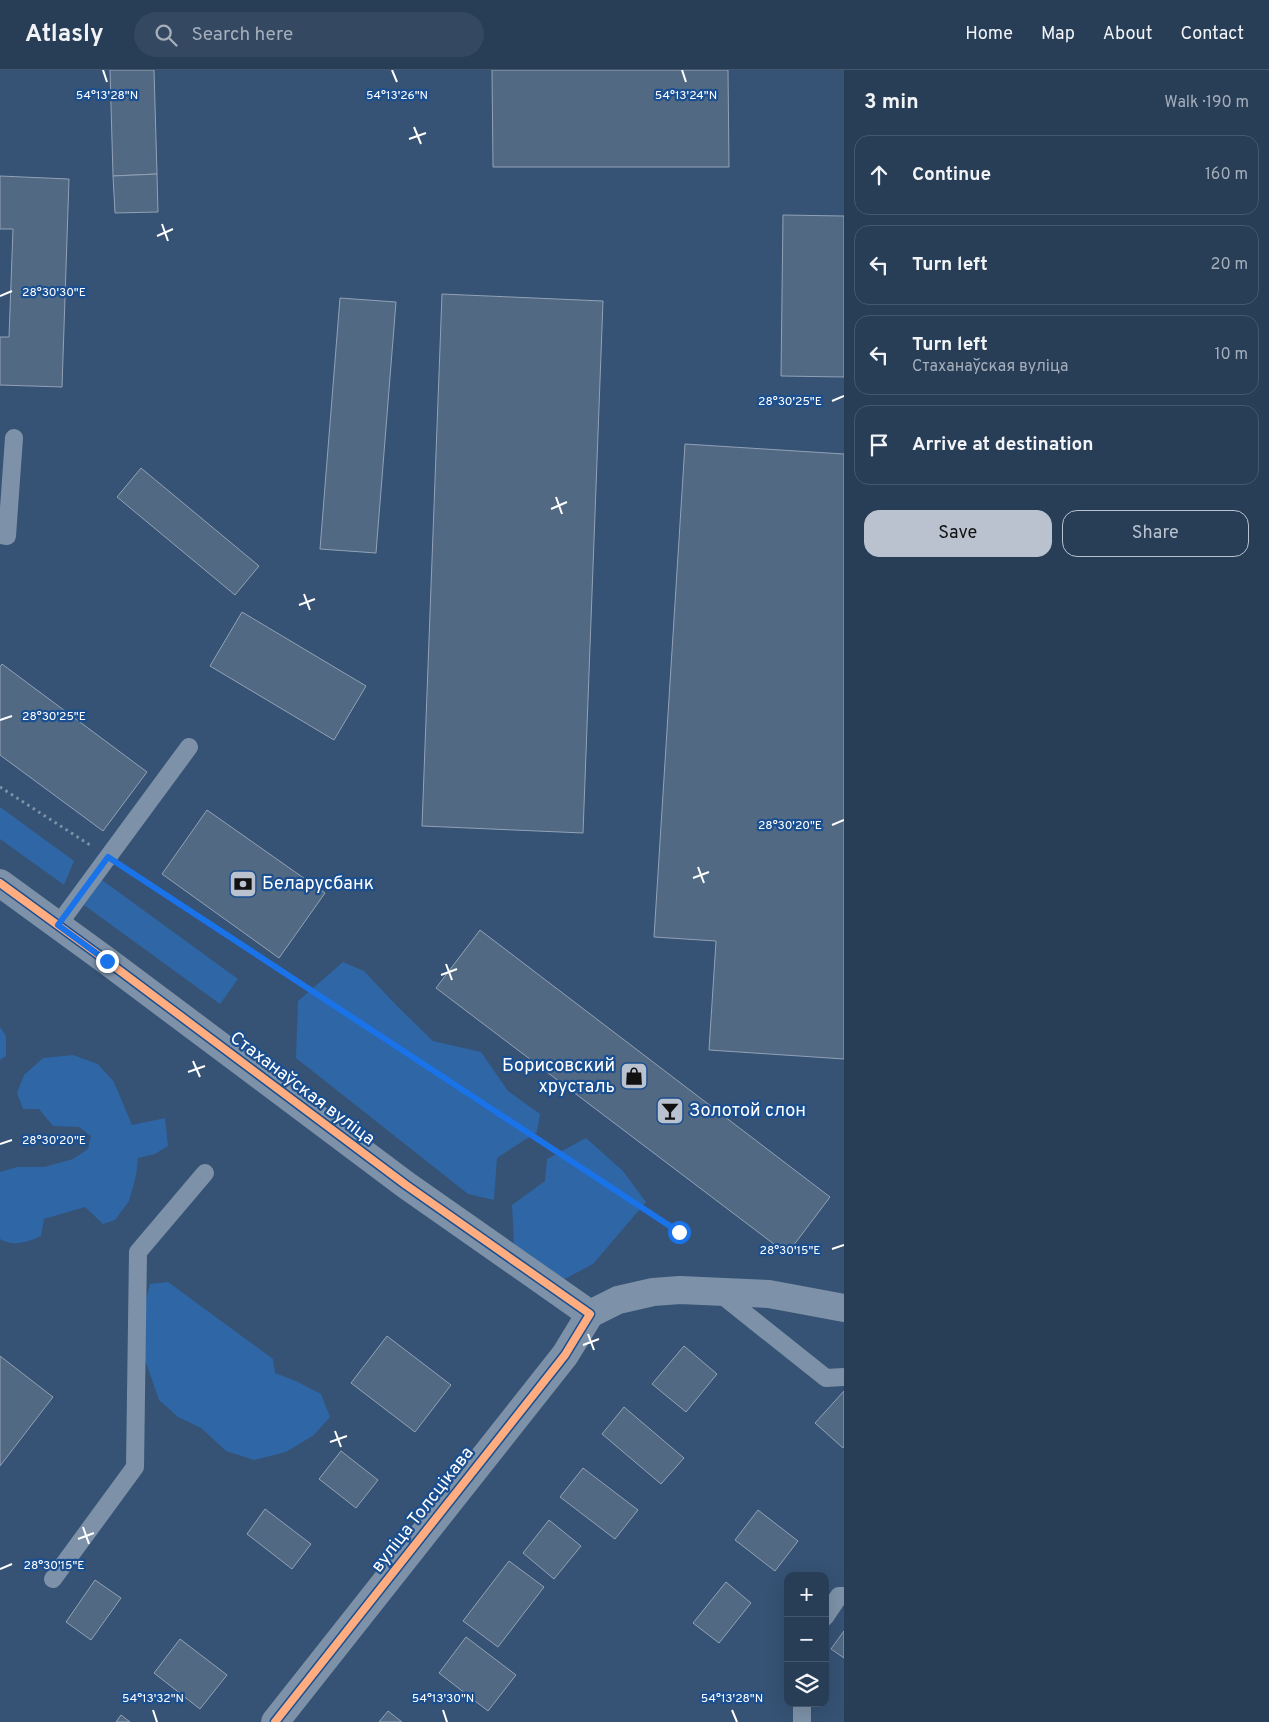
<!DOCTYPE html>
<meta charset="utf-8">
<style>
:root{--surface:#283e57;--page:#344961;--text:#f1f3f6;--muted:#a5aeba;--line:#44576d;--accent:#b9c2ce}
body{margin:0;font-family:Overpass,sans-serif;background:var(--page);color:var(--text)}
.controls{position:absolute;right:15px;bottom:15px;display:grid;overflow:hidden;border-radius:10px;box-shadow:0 5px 20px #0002}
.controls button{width:45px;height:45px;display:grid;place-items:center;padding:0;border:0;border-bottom:1px solid var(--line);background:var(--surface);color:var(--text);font:25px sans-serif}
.stop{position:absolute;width:15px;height:15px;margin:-11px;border:4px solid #1a73e8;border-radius:50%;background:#fff}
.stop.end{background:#1a73e8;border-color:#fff;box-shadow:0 1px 5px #0008}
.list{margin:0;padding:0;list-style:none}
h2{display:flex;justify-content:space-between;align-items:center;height:65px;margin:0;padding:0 20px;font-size:21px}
h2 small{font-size:16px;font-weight:400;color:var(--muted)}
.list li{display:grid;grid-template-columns:32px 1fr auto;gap:15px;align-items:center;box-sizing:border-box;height:80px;margin:0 10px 10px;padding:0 10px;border:1px solid var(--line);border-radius:15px}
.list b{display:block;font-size:19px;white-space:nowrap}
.list p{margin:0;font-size:16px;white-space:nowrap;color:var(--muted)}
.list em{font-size:16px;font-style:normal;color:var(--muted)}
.actions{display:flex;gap:10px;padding:15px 20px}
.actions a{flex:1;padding:11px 0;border:1px solid var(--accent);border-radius:15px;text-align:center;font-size:18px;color:var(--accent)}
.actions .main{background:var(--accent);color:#111}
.icon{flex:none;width:28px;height:28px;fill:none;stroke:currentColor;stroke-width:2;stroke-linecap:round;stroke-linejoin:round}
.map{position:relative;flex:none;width:844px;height:1652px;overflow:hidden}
header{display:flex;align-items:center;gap:30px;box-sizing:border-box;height:70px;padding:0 25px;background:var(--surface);border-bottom:1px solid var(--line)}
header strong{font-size:24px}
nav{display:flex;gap:28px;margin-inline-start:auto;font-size:18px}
.search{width:350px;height:45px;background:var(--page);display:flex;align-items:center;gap:12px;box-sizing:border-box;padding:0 18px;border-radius:28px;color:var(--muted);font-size:19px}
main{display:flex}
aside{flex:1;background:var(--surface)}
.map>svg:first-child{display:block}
.green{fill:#2f66a5}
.building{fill:#526984;stroke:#92a2b6}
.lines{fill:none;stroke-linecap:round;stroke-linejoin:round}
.path{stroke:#7d92a8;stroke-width:3;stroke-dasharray:2.5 4;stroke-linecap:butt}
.lane{stroke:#7d92a8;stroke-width:18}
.street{stroke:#7d92a8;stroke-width:28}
.cycleway-casing{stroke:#1b4f8f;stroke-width:11}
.cycleway{stroke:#ffac80;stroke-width:8}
.route{stroke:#1a73e8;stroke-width:6}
.ticks{fill:none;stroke:#fff;stroke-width:2}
.labels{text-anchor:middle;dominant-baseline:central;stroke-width:4.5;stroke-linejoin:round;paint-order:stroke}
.poi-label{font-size:18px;fill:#fff;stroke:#1b4f8f;text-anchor:start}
.street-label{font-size:18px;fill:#fff;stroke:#1b4f8f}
.ticks-label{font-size:12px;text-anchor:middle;fill:#fff;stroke:#1b4f8f;stroke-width:4.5;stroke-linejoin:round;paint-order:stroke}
</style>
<header>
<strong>Atlasly</strong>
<div class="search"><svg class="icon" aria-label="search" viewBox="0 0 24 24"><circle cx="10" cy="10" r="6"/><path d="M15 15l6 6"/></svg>Search here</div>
<nav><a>Home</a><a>Map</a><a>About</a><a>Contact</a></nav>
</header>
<main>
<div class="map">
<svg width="844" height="1652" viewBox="0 0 844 1652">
<rect width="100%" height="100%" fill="#365274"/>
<g class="green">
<polygon points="0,737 74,791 64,815 0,769"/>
<polygon points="102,810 238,909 220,934 84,835"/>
<polygon points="343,892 364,901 397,936 433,971 481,982 508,1021 540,1044 537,1062 497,1088 494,1130 468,1124 296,988 298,931"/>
<polygon points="0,957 6,966 6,986 0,990"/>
<path d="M73 985 98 994 114 1012 132 1055 165 1048 168 1076 155 1084 138 1088 136 1106 129 1131 115 1150 103 1154 85 1137 44 1149 41 1166C28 1172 13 1177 0 1169V1102L17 1097H44L73 1089 88 1079 91 1066 79 1057 53 1056 39 1039H23L17 1023 24 1005 43 988Z"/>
<polygon points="586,1068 623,1101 646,1132 593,1194 561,1211 514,1174 512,1135 545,1111 547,1089"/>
<polygon points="168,1212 273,1289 275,1303 296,1311 321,1324 330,1347 314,1365 286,1382 254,1390 226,1381 201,1358 178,1347 159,1330 144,1287 144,1237 150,1214"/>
</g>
<g class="building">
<polygon points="110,0 154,0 157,104 113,106"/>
<polygon points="492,0 728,0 729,97 493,97"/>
<polygon points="157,104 158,142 115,143 113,106"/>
<polygon points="0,106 69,109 62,317 0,315 0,267 9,267 13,159 0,159"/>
<polygon points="783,145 844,146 844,307 781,306"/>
<polygon points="442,224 603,231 583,763 422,756"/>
<polygon points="340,228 396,232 376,483 320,479"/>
<polygon points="685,374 844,384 844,989 709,980 716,871 654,867"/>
<polygon points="141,398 259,496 235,525 117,427"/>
<polygon points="242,542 366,616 334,670 210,596"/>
<polygon points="2,594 147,702 103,761 0,685 0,597"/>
<polygon points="207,740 325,823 279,888 162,804"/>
<polygon points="480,860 830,1127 787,1184 436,918"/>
<polygon points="387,1266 451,1315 415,1362 351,1313"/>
<polygon points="684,1276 717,1304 686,1342 652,1314"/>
<polygon points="0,1286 53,1327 0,1396"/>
<polygon points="844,1321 844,1376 843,1378 815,1353"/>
<polygon points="624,1337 684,1388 661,1414 602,1364"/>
<polygon points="341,1381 378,1410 356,1438 319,1409"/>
<polygon points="583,1398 638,1440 615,1469 560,1427"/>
<polygon points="265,1439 311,1474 292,1499 247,1464"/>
<polygon points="758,1440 798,1471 775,1501 735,1470"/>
<polygon points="549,1450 581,1476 554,1509 523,1483"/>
<polygon points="509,1491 544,1517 498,1577 463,1551"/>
<polygon points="95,1510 121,1528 91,1570 66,1552"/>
<polygon points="726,1512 751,1533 719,1573 693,1553"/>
<polygon points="844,1561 844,1588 831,1579"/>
<polygon points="466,1567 516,1605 488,1641 439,1603"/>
<polygon points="180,1569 227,1605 200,1639 154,1603"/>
<polygon points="388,1641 402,1652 379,1652"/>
<polygon points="121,1645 130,1652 116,1652"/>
</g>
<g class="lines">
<g class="path">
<polyline points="0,717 90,775"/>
<polyline points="128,800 679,1162"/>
</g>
<g class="lane">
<polyline points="0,465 7,466 14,368"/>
<polyline points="58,855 189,677"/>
<polyline points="718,1222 826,1308 844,1307"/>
<polyline points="53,1509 135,1397 138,1182 205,1103"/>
<polyline points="825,1547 839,1526 844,1526"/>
<polyline points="802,1652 802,1633"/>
</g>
<g class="street">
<polyline points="0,813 107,891 406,1115 590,1244"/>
<polyline points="590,1244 618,1230 653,1222 680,1220 769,1224 844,1238"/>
<polyline points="275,1652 565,1285 590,1244"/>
</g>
<g class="cycleway-casing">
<polyline id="cycleway" points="0,813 107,891 406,1115 590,1244 565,1285 275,1652"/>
</g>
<use href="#cycleway" class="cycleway"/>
</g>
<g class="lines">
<polyline class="route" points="107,891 58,855 108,787 679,1162"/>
</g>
<path class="ticks" d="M103 0 107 12M392 0 397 12M682 0 686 12M414 57 421 74M409 69 426 63M162 154 168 171M157 166 173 159M0 226 12 221M832 331 844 326M556 427 562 444M551 439 567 432M304 524 310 540M299 535 315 529M0 650 12 646M832 755 844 750M698 797 704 813M693 808 709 802M446 894 452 910M441 905 457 899M193 991 200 1007M188 1002 205 996M0 1074 12 1070M832 1179 844 1175M588 1264 594 1280M583 1275 599 1269M335 1361 341 1377M330 1372 347 1366M83 1457 89 1474M78 1469 94 1463M0 1499 12 1494M153 1640 157 1652M443 1640 447 1652M732 1640 737 1652"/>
<defs>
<g id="bank-square" transform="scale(1.4375)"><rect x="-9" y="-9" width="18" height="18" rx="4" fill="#b9c2ce" stroke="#1b4f8f"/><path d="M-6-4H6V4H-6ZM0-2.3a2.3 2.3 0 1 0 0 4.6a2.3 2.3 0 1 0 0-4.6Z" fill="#111"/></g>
<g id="shop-square" transform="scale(1.4375)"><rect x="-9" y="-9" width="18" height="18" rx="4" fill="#b9c2ce" stroke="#1b4f8f"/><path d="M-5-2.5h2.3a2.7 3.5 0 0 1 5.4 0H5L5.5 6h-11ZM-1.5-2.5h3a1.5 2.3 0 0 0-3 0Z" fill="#111"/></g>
<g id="bar-square" transform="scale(1.4375)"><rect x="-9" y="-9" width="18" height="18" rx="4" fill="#b9c2ce" stroke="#1b4f8f"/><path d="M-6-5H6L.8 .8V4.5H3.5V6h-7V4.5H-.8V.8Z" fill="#111"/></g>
</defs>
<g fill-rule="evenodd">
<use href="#bank-square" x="243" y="814"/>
<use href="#shop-square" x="634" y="1006"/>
<use href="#bar-square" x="670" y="1041"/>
</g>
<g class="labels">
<g class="poi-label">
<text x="262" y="814">Беларусбанк</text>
<text x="615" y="996" text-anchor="end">Борисовский<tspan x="615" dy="21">хрусталь</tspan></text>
<text x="689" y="1041">Золотой слон</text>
</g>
<g class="street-label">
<text transform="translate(302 1019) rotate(37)">Стаханаўская вуліца</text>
<text transform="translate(423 1440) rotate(-52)">вуліца Толсцікава</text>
</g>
</g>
<g class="ticks-label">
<text x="107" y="29">54°13'28"N</text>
<text x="397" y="29">54°13'26"N</text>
<text x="686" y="29">54°13'24"N</text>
<text x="54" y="226">28°30'30"E</text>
<text x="790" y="335">28°30'25"E</text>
<text x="54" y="650">28°30'25"E</text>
<text x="790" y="759">28°30'20"E</text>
<text x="54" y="1074">28°30'20"E</text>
<text x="790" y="1184">28°30'15"E</text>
<text x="54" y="1499">28°30'15"E</text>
<text x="153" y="1632">54°13'32"N</text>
<text x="443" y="1632">54°13'30"N</text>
<text x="732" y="1632">54°13'28"N</text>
</g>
</svg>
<div class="controls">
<button>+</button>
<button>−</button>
<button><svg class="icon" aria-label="layers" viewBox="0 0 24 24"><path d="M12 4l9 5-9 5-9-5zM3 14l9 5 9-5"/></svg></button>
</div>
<div class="stop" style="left:679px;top:1162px"></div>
<div class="stop end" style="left:107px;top:891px"></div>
</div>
<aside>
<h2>3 min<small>Walk · 190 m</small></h2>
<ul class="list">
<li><svg class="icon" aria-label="ahead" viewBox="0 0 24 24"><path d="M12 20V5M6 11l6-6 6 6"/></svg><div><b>Continue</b></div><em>160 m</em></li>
<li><svg class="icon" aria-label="left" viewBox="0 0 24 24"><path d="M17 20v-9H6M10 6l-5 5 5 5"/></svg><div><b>Turn left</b></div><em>20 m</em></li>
<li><svg class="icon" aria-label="left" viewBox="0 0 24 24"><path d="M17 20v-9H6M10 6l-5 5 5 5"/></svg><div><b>Turn left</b><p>Стаханаўская вуліца</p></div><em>10 m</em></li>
<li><svg class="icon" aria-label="arrive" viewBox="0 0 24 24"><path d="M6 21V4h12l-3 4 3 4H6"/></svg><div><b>Arrive at destination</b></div></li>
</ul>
<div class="actions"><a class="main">Save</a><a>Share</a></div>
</aside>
</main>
